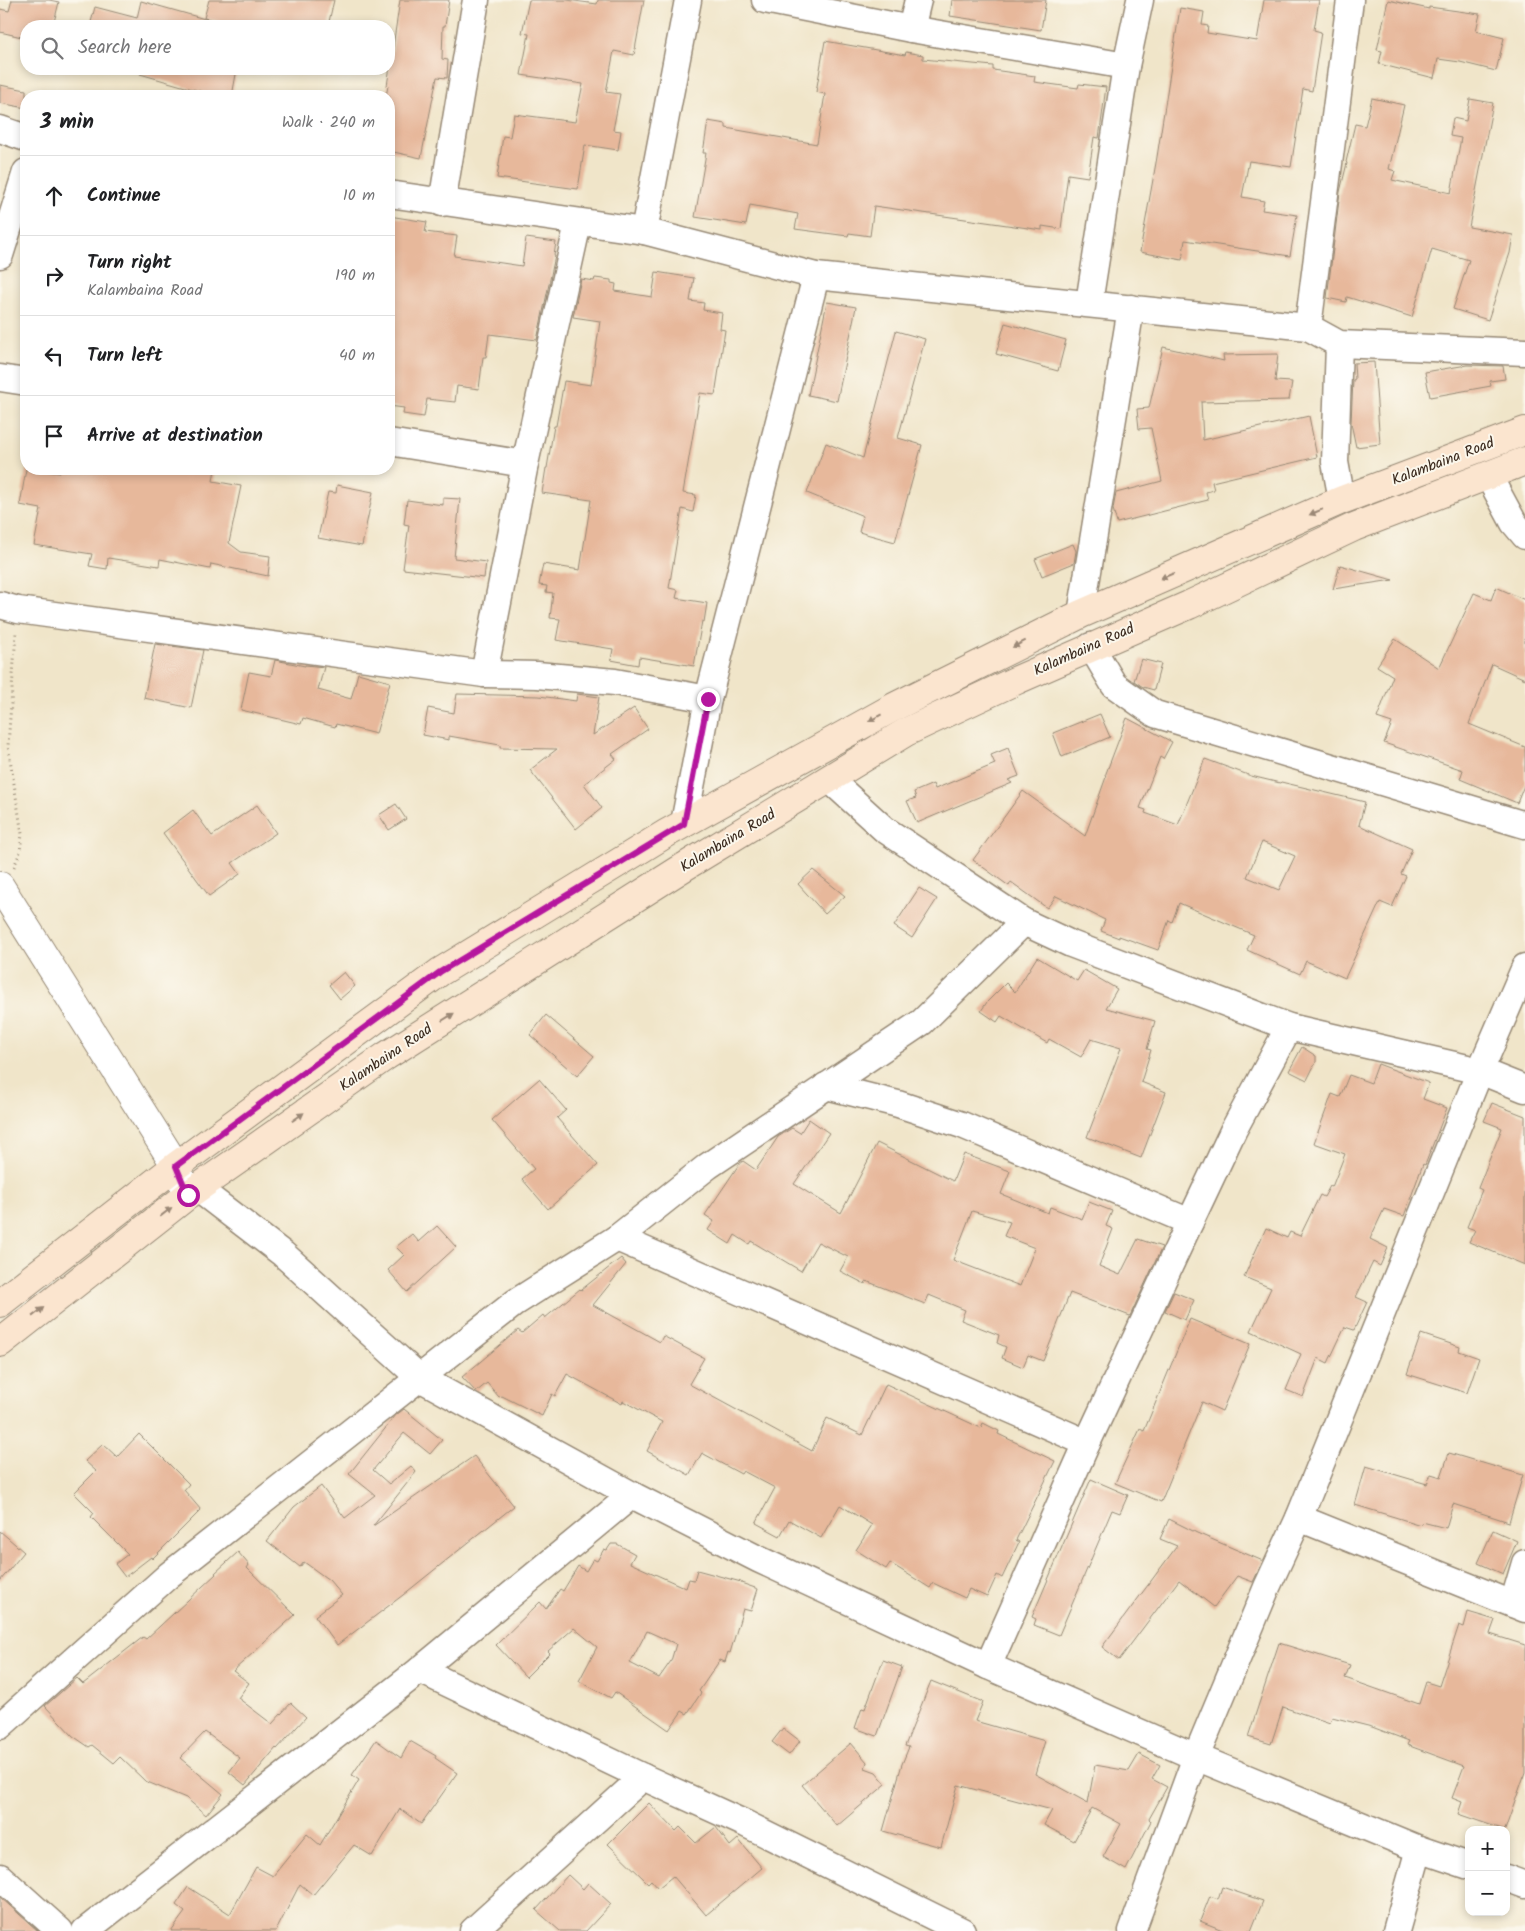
<!DOCTYPE html>
<meta charset="utf-8">
<style>
:root{--surface:#fff;--page:#f2f2f2;--text:#202124;--muted:#757577;--line:#e0e0e0}
body{margin:0;font-family:Kalam,sans-serif;background:var(--page);color:var(--text)}
.controls{position:absolute;right:15px;bottom:15px;display:grid;overflow:hidden;border-radius:10px;box-shadow:0 2px 8px #0003}
.controls button{width:45px;height:45px;display:grid;place-items:center;padding:0;border:0;border-bottom:1px solid var(--line);background:var(--surface);color:var(--text);font:25px sans-serif}
.stop{position:absolute;width:15px;height:15px;margin:-11px;border:4px solid #b5179e;border-radius:50%;background:#fff}
.stop.end{background:#b5179e;border-color:#fff;box-shadow:0 1px 5px #0008}
.list{margin:0;padding:0;list-style:none}
h2{display:flex;justify-content:space-between;align-items:center;height:65px;margin:0;padding:0 20px;font-size:21px}
h2 small{font-size:16px;font-weight:400;color:var(--muted)}
.list li{display:grid;grid-template-columns:32px 1fr auto;gap:15px;align-items:center;box-sizing:border-box;height:80px;padding:0 20px;border-top:1px solid var(--line)}
.list b{display:block;font-size:19px;white-space:nowrap}
.list p{margin:0;font-size:16px;white-space:nowrap;color:var(--muted)}
.list em{font-size:16px;font-style:normal;color:var(--muted)}
.icon{flex:none;width:28px;height:28px;fill:none;stroke:currentColor;stroke-width:2;stroke-linecap:round;stroke-linejoin:round}
.map{position:relative;flex:none;width:1525px;height:1931px;overflow:hidden}
.search{position:absolute;background:var(--surface);box-shadow:0 2px 8px #0003;left:20px;top:20px;width:375px;height:55px;display:flex;align-items:center;gap:12px;box-sizing:border-box;padding:0 18px;border-radius:20px;color:var(--muted);font-size:19px}
.panel{position:absolute;background:var(--surface);box-shadow:0 2px 8px #0003;left:20px;top:90px;width:375px;height:385px;border-radius:20px}
.map>svg:first-child{display:block}
.building{fill:#e7b89b;fill-rule:evenodd}
.lines{fill:none;stroke-linecap:round;stroke-linejoin:round}
.minor-casing{stroke:#968874;stroke-width:29}
.tertiary-casing{stroke:#968874;stroke-width:30}
.secondary-casing{stroke:#968874;stroke-width:30}
.path{stroke:#968874;stroke-width:3;stroke-dasharray:1 4;stroke-linecap:butt}
.minor{stroke:#fff;stroke-width:26}
.tertiary{stroke:#fff;stroke-width:28}
.secondary{stroke:#fbe5cf;stroke-width:28}
.oneway{fill:#9b8876}
.route{stroke:#b5179e;stroke-width:6}
.labels{text-anchor:middle;dominant-baseline:central;stroke-width:4;stroke-linejoin:round;paint-order:stroke}
.street-label{font-size:15px;fill:#3b2a1e;stroke:#fbf7ec}
</style>
<div class="map">
<svg width="1525" height="1931" viewBox="0 0 1525 1931">
<rect width="100%" height="100%" fill="#fbf7ec"/>
<filter id="ink" filterUnits="userSpaceOnUse"><feTurbulence type="fractalNoise" baseFrequency=".02" numOctaves="2"/><feDisplacementMap in="SourceGraphic" scale="10" xChannelSelector="R" yChannelSelector="G"/><feConvolveMatrix kernelMatrix="1 2 1 2 8 2 1 2 1" color-interpolation-filters="sRGB"/></filter>
<filter id="wash" filterUnits="userSpaceOnUse"><feTurbulence type="fractalNoise" baseFrequency=".0096" numOctaves="4" result="noise"/><feDisplacementMap in="SourceGraphic" scale="20" xChannelSelector="R" yChannelSelector="G"/><feGaussianBlur stdDeviation="1.12" result="paint"/><feColorMatrix in="noise" values="0 0 0 0 0 0 0 0 0 0 0 0 0 0 0 0 0 1.4 0 .05"/><feComposite in="paint" operator="in"/></filter>
<g filter="url(#wash)">
<rect width="100%" height="100%" fill="#f0e5c9"/>
<g id="blocks">
<g class="building">
<polygon points="12,0 49,0 59,2 53,26 26,26 26,38 0,32 0,9 9,11"/>
<polygon points="209,0 334,0 328,26 240,26 204,18"/>
<polygon points="400,0 449,0 445,26 443,26 442,59 448,60 447,78 437,77 421,158 389,151 389,96 386,96 388,86 387,86"/>
<polygon points="529,0 567,0 597,4 598,0 644,0 634,55 614,51 606,92 620,94 613,130 621,131 618,150 585,145 578,189 497,178 503,136 510,137 514,114 575,122 583,84 521,75 529,34 522,33"/>
<polygon points="952,0 1046,0 1041,30 950,16"/>
<polygon points="1264,0 1319,0 1314,30 1321,32 1312,91 1303,89 1291,167 1249,161 1242,197 1264,201 1262,210 1297,215 1290,256 1185,240 1182,260 1140,252 1157,157 1180,8 1204,12 1202,25 1208,26 1207,33 1257,41"/>
<polygon points="1388,0 1429,9 1429,7 1480,14 1476,31 1504,38 1496,71 1460,62 1438,59 1434,78 1379,64 1382,51 1377,50"/>
<polygon points="141,1 212,21 211,26 90,26 95,7 137,18"/>
<polygon points="825,41 905,55 906,52 923,55 923,59 993,66 993,70 1035,76 1034,82 1078,88 1079,84 1106,87 1099,138 1094,137 1088,177 1068,174 1061,229 1042,226 1042,230 874,206 870,236 849,233 848,236 795,229 798,214 750,205 746,225 695,217 706,153 703,153 708,121 726,124 726,128 817,144 825,94 816,92"/>
<polygon points="140,69 237,69 232,96 217,96 140,74"/>
<polygon points="0,85 26,90 26,108 0,103"/>
<polygon points="1372,98 1404,105 1389,169 1395,171 1392,180 1451,193 1461,138 1450,136 1453,118 1466,121 1470,99 1493,103 1469,227 1513,235 1510,253 1488,320 1453,309 1469,260 1432,249 1412,317 1347,297 1346,302 1327,298 1340,192 1347,163 1346,162 1355,124 1365,126"/>
<polygon points="389,216 427,222 425,232 457,236 454,256 522,266 526,238 556,242 554,256 555,256 537,340 489,334 486,357 483,357 479,389 457,386 455,402 427,399 424,417 403,414 404,408 389,406"/>
<polygon points="656,272 694,278 690,301 704,303 703,310 722,313 720,329 725,330 715,395 700,393 683,493 696,495 693,512 682,509 669,588 678,590 676,598 707,603 704,622 702,621 694,666 639,657 638,665 611,660 613,649 556,640 560,619 550,618 553,593 546,592 547,586 539,585 543,564 580,570 591,500 542,493 546,468 547,468 554,426 556,426 564,381 591,385 600,321 573,317 581,279 594,281 595,278 611,280 611,283 616,284 615,291 652,297"/>
<polygon points="827,302 856,307 837,401 808,395"/>
<polygon points="1005,323 1066,340 1058,371 996,354"/>
<polygon points="896,331 925,339 898,438 922,445 895,542 859,532 863,516 807,493 826,443 863,458"/>
<polygon points="1163,347 1224,361 1223,355 1278,354 1275,381 1292,382 1289,400 1201,402 1203,440 1309,416 1317,457 1212,482 1214,490 1206,492 1208,500 1117,523 1113,509 1116,493 1162,481 1151,428 1139,429 1137,409 1149,408"/>
<polygon points="1374,362 1380,444 1356,447 1351,423 1353,380 1355,379 1354,363"/>
<polygon points="1467,365 1503,366 1505,379 1490,381 1491,386 1430,397 1425,372"/>
<polygon points="26,469 60,473 61,469 215,469 213,481 241,486 229,543 241,552 270,556 268,576 211,564 210,569 160,559 159,566 108,558 107,569 89,566 92,554 34,545 41,509 20,505"/>
<polygon points="337,485 373,492 362,546 318,538 328,492 336,493"/>
<polygon points="443,498 460,499 454,558 486,562 484,578 403,569 409,525 404,524 407,500 443,505"/>
<polygon points="1073,544 1076,551 1074,563 1042,576 1035,559"/>
<polygon points="1340,565 1393,580 1333,589"/>
<polygon points="1496,587 1525,600 1525,679 1492,664 1469,724 1525,747 1525,783 1517,803 1460,779 1463,770 1384,743 1392,723 1377,718 1393,676 1377,666 1395,639 1439,668 1474,593 1491,600"/>
<polygon points="155,644 203,650 191,708 144,698"/>
<polygon points="1141,659 1161,664 1154,690 1143,687 1134,681"/>
<polygon points="275,660 305,666 305,665 324,667 318,690 351,699 358,673 390,682 376,734 336,724 335,727 303,718 301,724 241,710 249,672 271,676"/>
<polygon points="457,694 539,696 576,701 577,694 599,697 593,735 634,708 648,729 612,754 616,759 584,784 602,808 576,829 530,770 557,749 500,748 500,745 449,736 449,740 423,735 428,708 454,713"/>
<polygon points="1100,714 1110,737 1062,757 1053,733"/>
<path d="M1127 718 1172 742 1163 759 1160 757 1140 808 1146 810 1145 813 1178 825 1205 759 1251 776 1280 783 1281 782 1298 786 1365 802 1359 825 1412 849 1401 874 1406 876 1392 907 1380 902 1345 978 1306 961 1300 974 1247 950 1254 935 1179 903 1172 922 1169 920 1158 950 1119 936V938L1101 931 1105 920 1056 896 1047 908 1011 882 1009 886 973 860 1023 791 1085 836 1106 777 1105 776ZM1262 842 1295 856 1279 890 1247 877Z"/>
<polygon points="1008,748 1019,776 1008,780 1012,783 917,823 907,801 916,798 914,792 933,784 935,789 995,764 991,755"/>
<polygon points="396,804 406,819 389,830 379,815"/>
<polygon points="257,805 276,833 232,863 240,874 209,896 163,833 193,810 212,836"/>
<polygon points="813,870 845,896 825,914 798,884"/>
<polygon points="919,888 937,899 912,938 894,926"/>
<polygon points="1037,957 1077,981 1084,970 1117,989 1106,1008 1155,1021 1147,1049 1151,1050 1141,1082 1166,1092 1141,1158 1087,1137 1121,1048 1091,1039 1081,1057 1049,1039 1047,1043 1001,1016 997,1022 981,1011 987,1002 1006,983 1015,992"/>
<polygon points="344,972 355,986 340,999 329,985"/>
<polygon points="546,1015 594,1056 577,1076 530,1035"/>
<polygon points="1302,1047 1316,1056 1316,1062 1307,1080 1289,1071"/>
<polygon points="1378,1064 1429,1083 1423,1099 1447,1108 1425,1165 1423,1164 1404,1216 1384,1209 1370,1239 1388,1248 1380,1266 1373,1262 1356,1297 1367,1302 1354,1330 1345,1327 1328,1363 1318,1358 1303,1397 1286,1390 1301,1354 1251,1331 1271,1288 1244,1277 1266,1228 1287,1238 1290,1232 1300,1236 1320,1195 1324,1197 1330,1186 1332,1187 1345,1154 1314,1143 1332,1094 1340,1097 1349,1075 1371,1083"/>
<polygon points="539,1079 566,1110 557,1118 598,1165 548,1209 522,1179 534,1169 492,1120"/>
<polygon points="1492,1103 1525,1116 1525,1265 1469,1242 1475,1230 1467,1227 1482,1190 1478,1188 1502,1128 1484,1121"/>
<path d="M809 1119 829 1133 794 1184 841 1213 877 1143 953 1181 964 1154 1010 1171 1001 1194 1048 1213 1050 1207 1082 1219 1089 1202 1112 1211 1106 1226 1113 1229 1099 1266 1120 1275 1138 1239 1162 1247 1130 1316 1070 1293 1043 1361 1028 1355 1023 1367 1002 1358 1006 1347 997 1343 999 1335 961 1320 965 1310 929 1295 925 1304 866 1281 865 1284 840 1271 848 1257 818 1242 801 1271 751 1241 749 1244 735 1235 730 1244 708 1230 714 1221 705 1215 740 1163 743 1161 756 1170 778 1137 792 1128 800 1133ZM972 1211 1010 1222 1004 1236 1035 1248 1020 1286 953 1260Z"/>
<polygon points="437,1226 456,1247 407,1292 388,1270 404,1255 396,1247 412,1234 419,1242"/>
<polygon points="621,1258 626,1264 593,1305 660,1342 663,1336 704,1358 689,1384 812,1451 827,1418 862,1435 886,1384 981,1428 983,1423 999,1431 998,1434 1055,1461 1016,1540 1019,1542 1002,1578 997,1575 987,1597 969,1589 965,1598 933,1583 930,1588 890,1563 886,1569 856,1550 872,1525 840,1505 821,1538 789,1520 780,1536 756,1523 775,1488 743,1471 741,1474 702,1453 689,1475 647,1451 662,1422 623,1401 622,1404 567,1374 555,1396 552,1394 542,1416 502,1396 499,1397 487,1383 476,1392 462,1377 518,1330 522,1333 543,1315 545,1318 580,1289 581,1290"/>
<polygon points="1174,1292 1194,1300 1185,1320 1165,1311"/>
<polygon points="1190,1319 1250,1344 1222,1411 1202,1402 1161,1502 1115,1483 1140,1429 1144,1431"/>
<polygon points="1421,1334 1460,1347 1459,1351 1479,1358 1467,1393 1407,1374"/>
<polygon points="404,1409 442,1440 430,1454 404,1433 373,1470 389,1484 411,1466 416,1472 373,1526 474,1456 514,1506 403,1595 337,1645 315,1616 342,1595 329,1580 304,1562 300,1567 267,1541 294,1507 321,1486 345,1518 375,1495 349,1474 396,1415"/>
<polygon points="139,1434 189,1484 184,1490 201,1510 152,1559 151,1557 125,1577 115,1564 128,1554 91,1517 94,1513 74,1493 96,1471 85,1461 103,1444 117,1457"/>
<polygon points="1449,1453 1523,1475 1509,1522 1453,1504 1446,1528 1422,1522 1421,1525 1355,1505 1366,1466 1427,1484 1431,1474 1441,1477"/>
<polygon points="1091,1479 1128,1495 1120,1513 1112,1510 1059,1635 1034,1625 1036,1619 1032,1617"/>
<polygon points="1169,1519 1197,1533 1263,1561 1253,1582 1237,1576 1214,1607 1179,1580 1119,1660 1102,1647 1177,1546 1160,1539"/>
<polygon points="1493,1530 1517,1541 1503,1574 1478,1563"/>
<polygon points="0,1531 24,1552 0,1581"/>
<path d="M611 1544H617L635 1554 630 1563 686 1588 689 1579 694 1580 697 1570 741 1582V1583L758 1589 751 1611 743 1609 730 1653 728 1652 725 1662 720 1660 699 1691 701 1693 687 1714 682 1711 669 1730 615 1692 611 1698 579 1681 597 1647 574 1628 548 1651 550 1653 526 1677 496 1645 540 1602 546 1609 560 1589 563 1591 578 1566 586 1571 593 1559 597 1561 604 1549 607 1550ZM647 1631 676 1644 671 1661 659 1678 630 1663Z"/>
<polygon points="238,1552 249,1565 247,1568 295,1615 233,1671 249,1683 238,1698 272,1724 291,1703 306,1717 277,1749 276,1748 245,1785 229,1772 240,1758 205,1732 180,1758 223,1794 206,1815 186,1798 145,1781 120,1757 114,1763 92,1745 89,1747 73,1736 45,1706 77,1678 83,1684 143,1637 146,1639 216,1574 215,1573"/>
<polygon points="1468,1612 1495,1620 1490,1634 1525,1645 1525,1773 1505,1830 1458,1814 1462,1802 1452,1798 1464,1766 1407,1745 1409,1741 1372,1727 1332,1717 1330,1723 1283,1707 1271,1744 1248,1737 1279,1643 1350,1665 1345,1678 1419,1704 1426,1682 1439,1686 1459,1625 1464,1627"/>
<polygon points="883,1660 902,1667 877,1736 855,1728 862,1708 865,1709"/>
<polygon points="931,1681 983,1702 975,1721 1045,1741 1035,1774 1088,1803 1095,1765 1129,1771 1139,1754 1160,1765 1152,1779 1167,1787 1149,1819 1151,1821 1126,1870 1103,1857 1121,1824 1092,1808 1074,1841 1044,1825 1052,1810 958,1785 941,1847 883,1831 902,1764 909,1747 905,1746"/>
<polygon points="783,1728 800,1741 789,1755 772,1742"/>
<polygon points="376,1740 401,1758 410,1741 436,1756 435,1758 457,1773 421,1824 400,1809 372,1856 354,1845 313,1895 300,1884 276,1931 171,1931 185,1912 176,1905 188,1887 230,1914 256,1867 273,1876 307,1834 320,1845 359,1780 352,1775"/>
<polygon points="851,1743 867,1762 865,1768 876,1772 886,1784 837,1826 802,1785"/>
<polygon points="649,1803 676,1831 680,1827 696,1843 716,1827 730,1846 738,1839 762,1868 706,1915 673,1876 658,1888 651,1880 648,1883 608,1844"/>
<polygon points="568,1875 583,1889 588,1883 611,1904 586,1931 560,1931 536,1910"/>
<polygon points="1222,1887 1263,1901 1251,1931 1225,1931 1200,1921 1210,1896 1218,1899"/>
<polygon points="0,1897 38,1931 0,1931"/>
</g>
</g>
</g>
<g filter="url(#ink)">
<use href="#blocks" fill-opacity="0" stroke="#968874" stroke-width="1"/>
<g class="lines">
<g class="minor-casing">
<g id="minor">
<polyline points="765,0 911,29 1126,66"/>
<polyline points="911,29 918,0"/>
<polyline points="0,129 26,138"/>
<polyline points="389,194 644,231 816,276 1308,327 1339,344 1525,352"/>
<polyline points="442,203 476,0"/>
<polyline points="644,231 688,0"/>
<polyline points="0,255 26,172"/>
<polyline points="1089,303 1126,66 1140,0"/>
<polyline points="1308,327 1350,0"/>
<polyline points="1339,344 1335,462 1342,500"/>
<polyline points="0,378 26,382"/>
<polyline points="389,442 525,464 578,223"/>
<polyline points="1488,475 1514,523 1525,536"/>
<polyline points="0,605 18,610 484,674 537,675 615,682 708,699"/>
<polyline points="1081,614 1131,308"/>
<polyline points="1091,646 1114,685 1155,714 1525,825"/>
<polyline points="484,674 525,464"/>
<polyline points="829,779 884,829 1024,922 1071,944 1289,1027 1480,1071 1525,1089"/>
<polyline points="684,823 708,699 816,276"/>
<polyline points="826,1086 898,1104 962,1125 1190,1222"/>
<polyline points="197,1188 283,1254 420,1378 632,1495 758,1559 988,1666 1196,1757 1419,1849 1469,1866"/>
<polyline points="617,1238 1087,1443"/>
<polyline points="1299,1518 1525,1609"/>
<polyline points="1513,1604 1525,1563"/>
<polyline points="988,1666 1087,1443 1190,1222 1233,1131 1289,1027"/>
<polyline points="420,1670 643,1777 746,1824 962,1931"/>
<polyline points="0,1726 169,1575 516,1302 617,1238 708,1166 922,1022 1024,922"/>
<polyline points="0,1877 60,1931"/>
<polyline points="1506,1878 1525,1885"/>
<polyline points="85,1931 420,1670 632,1495"/>
<polyline points="473,1931 643,1777"/>
<polyline points="1132,1931 1196,1757 1267,1587 1299,1518 1480,1071 1525,967"/>
<polyline points="1396,1931 1419,1849"/>
</g>
</g>
<g class="tertiary-casing">
<polyline id="tertiary" points="0,886 176,1166 188,1195"/>
</g>
<g class="secondary-casing">
<g id="secondary">
<polyline points="0,1303 176,1166 440,972 667,833 894,707 1081,614 1342,500 1525,431"/>
<polyline points="0,1343 188,1195 386,1056 684,867 906,732 1017,680 1189,605 1354,527 1525,461"/>
</g>
</g>
<polyline class="path" points="14,867 20,852 22,834 8,746 16,633"/>
<use href="#minor" class="minor"/>
<use href="#tertiary" class="tertiary"/>
<use href="#secondary" class="secondary"/>
</g>
<defs><path id="oneway-solid" d="M-6-.8H1V-3.2L6.5 0L1 3.2V.8H-6Z" transform="scale(1.25)"/></defs>
<g class="oneway">
<use href="#oneway-solid" transform="translate(1316 512) rotate(157)"/>
<use href="#oneway-solid" transform="translate(1167 576) rotate(157)"/>
<use href="#oneway-solid" transform="translate(1019 644) rotate(153)"/>
<use href="#oneway-solid" transform="translate(875 718) rotate(151)"/>
<use href="#oneway-solid" transform="translate(448 1017) rotate(-32)"/>
<use href="#oneway-solid" transform="translate(298 1117) rotate(-35)"/>
<use href="#oneway-solid" transform="translate(166 1212) rotate(-38)"/>
<use href="#oneway-solid" transform="translate(38 1312) rotate(-38)"/>
</g>
</g>
<g class="lines" filter="url(#ink)">
<polyline class="route" points="188,1195 176,1166 440,972 684,824 708,699"/>
</g>
<g class="labels">
<g class="street-label">
<text transform="translate(1443 462) rotate(-21)">Kalambaina Road</text>
<text transform="translate(1084 650) rotate(-24)">Kalambaina Road</text>
<text transform="translate(728 841) rotate(-31)">Kalambaina Road</text>
<text transform="translate(386 1058) rotate(-34)">Kalambaina Road</text>
</g>
</g>
</svg>
<div class="controls">
<button>+</button>
<button>−</button>
</div>
<div class="stop" style="left:188px;top:1195px"></div>
<div class="stop end" style="left:708px;top:699px"></div>
<div class="search"><svg class="icon" aria-label="search" viewBox="0 0 24 24"><circle cx="10" cy="10" r="6"/><path d="M15 15l6 6"/></svg>Search here</div>
<section class="panel">
<h2>3 min<small>Walk · 240 m</small></h2>
<ul class="list">
<li><svg class="icon" aria-label="ahead" viewBox="0 0 24 24"><path d="M12 20V5M6 11l6-6 6 6"/></svg><div><b>Continue</b></div><em>10 m</em></li>
<li><svg class="icon" aria-label="right" viewBox="0 0 24 24"><path d="M7 20v-9h11M14 6l5 5-5 5"/></svg><div><b>Turn right</b><p>Kalambaina Road</p></div><em>190 m</em></li>
<li><svg class="icon" aria-label="left" viewBox="0 0 24 24"><path d="M17 20v-9H6M10 6l-5 5 5 5"/></svg><div><b>Turn left</b></div><em>40 m</em></li>
<li><svg class="icon" aria-label="arrive" viewBox="0 0 24 24"><path d="M6 21V4h12l-3 4 3 4H6"/></svg><div><b>Arrive at destination</b></div></li>
</ul>
</section>
</div>
